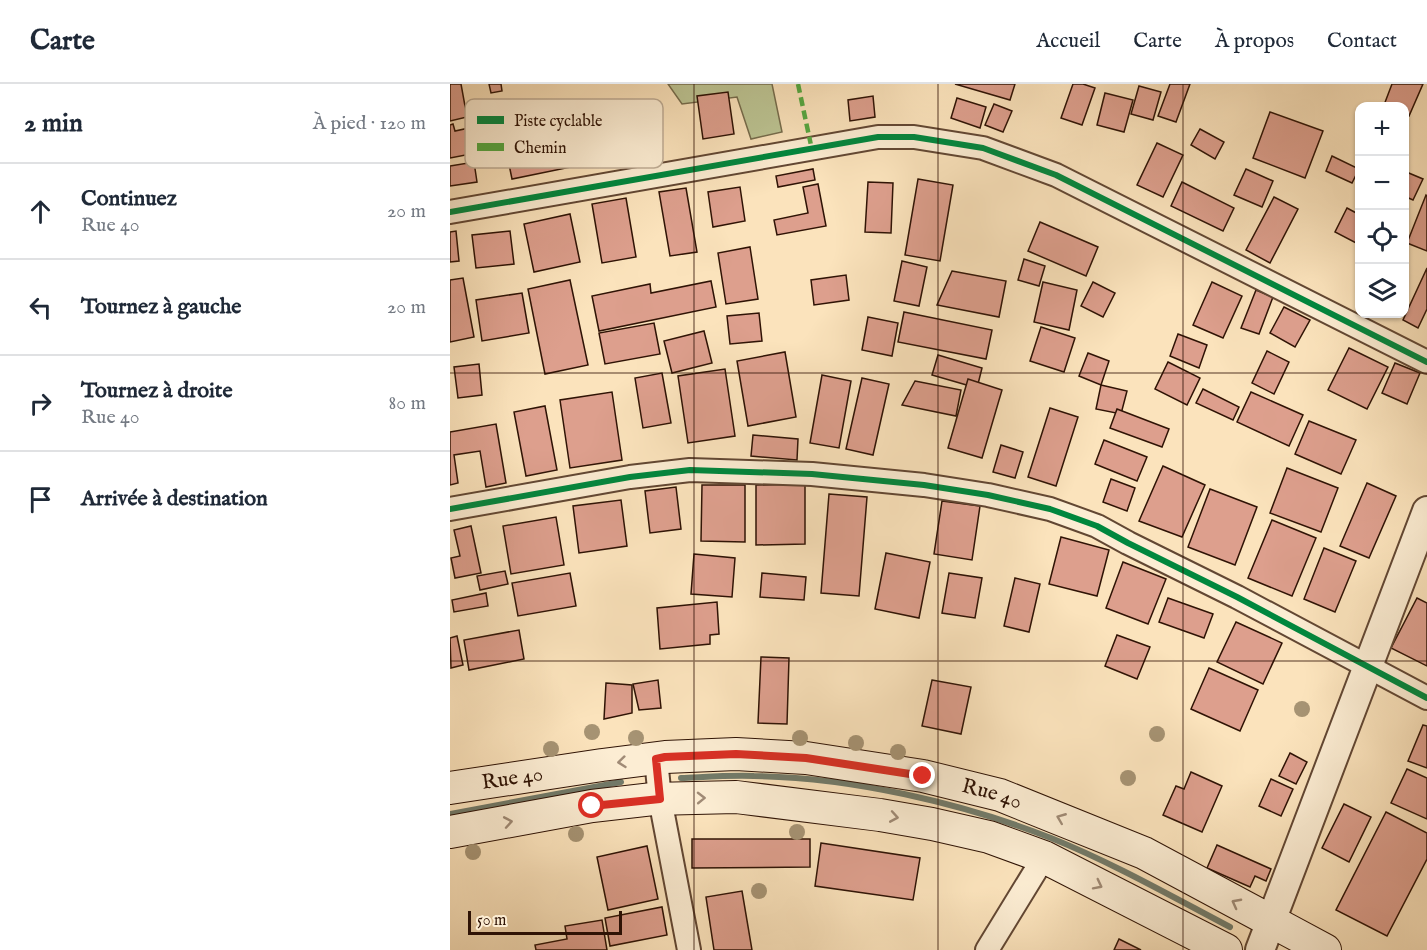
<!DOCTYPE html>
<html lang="fr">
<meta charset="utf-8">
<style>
:root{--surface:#fff;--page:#f2f2f3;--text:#1f2937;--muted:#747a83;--line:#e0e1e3}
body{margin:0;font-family:"IM FELL English",serif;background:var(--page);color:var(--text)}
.controls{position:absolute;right:18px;top:18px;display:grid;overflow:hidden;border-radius:12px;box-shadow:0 2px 4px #0004}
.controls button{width:54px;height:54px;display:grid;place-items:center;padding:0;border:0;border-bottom:2px solid var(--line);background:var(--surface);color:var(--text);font:30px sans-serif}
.scale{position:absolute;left:18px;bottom:15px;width:154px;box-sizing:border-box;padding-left:6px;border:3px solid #2f1305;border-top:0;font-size:16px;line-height:21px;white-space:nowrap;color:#2f1305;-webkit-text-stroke:4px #fcedd3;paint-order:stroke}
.stop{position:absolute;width:18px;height:18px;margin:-14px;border:4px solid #d93025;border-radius:50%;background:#fff}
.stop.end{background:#d93025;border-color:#fff;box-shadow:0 2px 6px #0008}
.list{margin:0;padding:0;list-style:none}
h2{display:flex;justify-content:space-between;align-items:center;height:78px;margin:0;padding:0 24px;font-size:26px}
h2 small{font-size:20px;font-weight:400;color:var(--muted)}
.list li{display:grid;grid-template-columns:39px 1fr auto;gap:18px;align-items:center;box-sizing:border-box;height:96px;padding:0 24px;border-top:2px solid var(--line)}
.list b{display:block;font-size:22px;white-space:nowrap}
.list p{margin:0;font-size:20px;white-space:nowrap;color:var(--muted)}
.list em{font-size:20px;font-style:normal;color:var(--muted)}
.icon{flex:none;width:33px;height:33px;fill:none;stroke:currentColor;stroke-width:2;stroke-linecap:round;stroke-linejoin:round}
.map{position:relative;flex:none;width:977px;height:866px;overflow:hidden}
header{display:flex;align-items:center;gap:36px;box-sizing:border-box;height:84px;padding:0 30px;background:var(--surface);border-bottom:2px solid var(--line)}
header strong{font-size:28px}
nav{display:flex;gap:33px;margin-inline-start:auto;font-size:21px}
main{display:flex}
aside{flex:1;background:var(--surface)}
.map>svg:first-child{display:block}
.green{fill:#bcc493;stroke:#766c4c;stroke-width:1.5}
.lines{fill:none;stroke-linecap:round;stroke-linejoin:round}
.stream{stroke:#727a69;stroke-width:6}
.building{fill:#dd9f8d;stroke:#2f1305;stroke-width:1.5}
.minor-casing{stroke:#624733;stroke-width:26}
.tertiary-casing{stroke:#624733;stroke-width:32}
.secondary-casing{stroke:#2f1305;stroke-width:34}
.minor{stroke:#fcedd3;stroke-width:22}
.tertiary{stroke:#fcedd3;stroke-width:28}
.secondary{stroke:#fcedd3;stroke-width:32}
.quiet{stroke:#54a840;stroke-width:4.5;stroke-dasharray:9 4.5;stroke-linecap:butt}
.cycleway-casing{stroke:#fcedd3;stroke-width:10}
.cycleway{stroke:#00873e;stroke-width:6}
.tree{fill:#a69373}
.oneway{stroke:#a08b76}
.route{stroke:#d93025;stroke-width:8}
.grid{fill:none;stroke:#2f1305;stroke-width:1.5;stroke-opacity:0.55}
.labels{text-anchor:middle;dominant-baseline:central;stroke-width:4.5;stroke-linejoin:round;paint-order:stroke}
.street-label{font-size:21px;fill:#2f1305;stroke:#fcedd3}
.key{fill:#fcedd3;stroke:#beac95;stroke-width:1.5}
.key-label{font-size:16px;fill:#2f1305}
</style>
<header>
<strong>Carte</strong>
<nav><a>Accueil</a><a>Carte</a><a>À propos</a><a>Contact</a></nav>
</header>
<main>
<aside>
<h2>2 min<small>À pied · 120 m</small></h2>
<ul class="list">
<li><svg class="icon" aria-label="ahead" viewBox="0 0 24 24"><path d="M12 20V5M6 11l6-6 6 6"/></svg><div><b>Continuez</b><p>Rue 40</p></div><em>20 m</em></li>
<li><svg class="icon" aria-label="left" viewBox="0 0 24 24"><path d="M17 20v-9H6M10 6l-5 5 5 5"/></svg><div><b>Tournez à gauche</b></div><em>20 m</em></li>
<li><svg class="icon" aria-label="right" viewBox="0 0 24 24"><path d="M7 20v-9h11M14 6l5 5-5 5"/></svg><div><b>Tournez à droite</b><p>Rue 40</p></div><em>80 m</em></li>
<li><svg class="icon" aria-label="arrive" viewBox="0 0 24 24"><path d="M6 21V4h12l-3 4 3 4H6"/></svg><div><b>Arrivée à destination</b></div></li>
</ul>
</aside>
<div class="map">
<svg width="977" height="866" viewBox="0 0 977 866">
<rect width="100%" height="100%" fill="#fbe3bc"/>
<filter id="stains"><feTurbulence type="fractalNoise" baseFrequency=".00333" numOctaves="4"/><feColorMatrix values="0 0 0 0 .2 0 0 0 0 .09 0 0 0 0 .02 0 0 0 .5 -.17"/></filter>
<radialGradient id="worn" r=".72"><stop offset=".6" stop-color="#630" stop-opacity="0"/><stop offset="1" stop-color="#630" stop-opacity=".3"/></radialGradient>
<polygon class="green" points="218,0 322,0 332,48 301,55 287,13 232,20"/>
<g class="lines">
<g class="stream">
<path d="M231 694C255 693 280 691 304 692 400 693 512 719 601 754 663 779 721 812 780 843"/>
<polyline points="0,730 171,698"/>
</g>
</g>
<g class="building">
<polygon points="0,0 11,0 17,33 0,37"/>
<polygon points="39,0 51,0 52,7 41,9"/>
<polygon points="505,0 565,0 560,16"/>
<polygon points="623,0 633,0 645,4 632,41 611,34"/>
<polygon points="720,0 740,0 726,38 708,32"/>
<polygon points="942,0 973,0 959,32 954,30 954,22 934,21"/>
<polygon points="689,2 711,8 703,36 681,30"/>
<polygon points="278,8 284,50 253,55 247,12"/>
<polygon points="655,9 683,16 674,48 647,41"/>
<polygon points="423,12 425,33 400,37 398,16"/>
<polygon points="507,14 536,23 530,44 501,34"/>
<polygon points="544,20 562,27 553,48 535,41"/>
<polygon points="820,28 873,47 855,94 803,74"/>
<polygon points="3,40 5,47 37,40 42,66 0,74 0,41"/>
<polygon points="750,45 774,58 765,75 741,61"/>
<polygon points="74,57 76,66 116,58 121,83 62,95 55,61"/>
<polygon points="707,59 733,71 713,113 687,101"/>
<polygon points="882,72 909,85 902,99 876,87"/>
<polygon points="24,78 27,98 0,102 0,82"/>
<polygon points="363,85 365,96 328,103 326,92"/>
<polygon points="796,85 823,97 812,123 784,111"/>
<polygon points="954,87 973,95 963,116 954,112"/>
<polygon points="468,95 503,101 490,177 455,171"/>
<polygon points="418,98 443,99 441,149 415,148"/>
<polygon points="732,98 784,124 773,147 721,122"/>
<polygon points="368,100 376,142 327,151 324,136 358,129 353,103"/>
<polygon points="290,103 295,137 263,143 258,108"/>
<polygon points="236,104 247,168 220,172 209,108"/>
<polygon points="976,111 977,112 977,167 957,159"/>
<polygon points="824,113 848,125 820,179 796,166"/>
<polygon points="176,114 186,173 152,179 142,120"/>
<polygon points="897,124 910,131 910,161 885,148"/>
<polygon points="120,130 130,178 84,188 74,140"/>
<polygon points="590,138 648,163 636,192 578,167"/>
<polygon points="6,147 9,177 0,178 0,148"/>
<polygon points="60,147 64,180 26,184 22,151"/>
<polygon points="300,163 308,215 276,220 268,169"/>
<polygon points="574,175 595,182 589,202 568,196"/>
<polygon points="452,177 477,183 469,222 444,217"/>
<polygon points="977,184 977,225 968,244 953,236"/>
<polygon points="502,187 556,197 549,233 487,221"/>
<polygon points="396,191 399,216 364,221 361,196"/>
<polygon points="13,194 24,253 0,258 0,196"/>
<polygon points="120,196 138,281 95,290 78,205"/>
<polygon points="261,197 266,223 149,247 142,212 200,200 201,209"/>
<polygon points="593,198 627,206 619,246 584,238"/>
<polygon points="643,198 665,209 653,233 631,222"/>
<polygon points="762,198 792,212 773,254 743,241"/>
<polygon points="806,206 823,213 809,250 791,244"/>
<polygon points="72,209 79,249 32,257 26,216"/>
<polygon points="834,223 860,236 845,263 820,249"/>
<polygon points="454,228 542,246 536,275 448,258"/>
<polygon points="309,229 312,257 280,260 277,232"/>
<polygon points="418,233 448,239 442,272 412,266"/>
<polygon points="204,239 210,270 155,280 149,249"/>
<polygon points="591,243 625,254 614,288 580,277"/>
<polygon points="254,247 262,279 222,289 214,257"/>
<polygon points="728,250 757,261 749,284 720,272"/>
<polygon points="899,264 938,283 917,325 878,306"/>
<polygon points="817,267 839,278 824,310 802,299"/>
<polygon points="335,268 346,333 298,342 287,277"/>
<polygon points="638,269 659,277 651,301 629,292"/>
<polygon points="488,271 532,284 527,304 482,291"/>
<polygon points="718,278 750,294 737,321 705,305"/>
<polygon points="945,279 970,289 957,320 932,309"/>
<polygon points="29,280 32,311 8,314 4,283"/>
<polygon points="275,285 285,352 238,359 228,292"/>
<polygon points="212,289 221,339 193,344 185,294"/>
<polygon points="372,291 401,297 389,364 360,359"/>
<polygon points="412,294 439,300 423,371 396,365"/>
<polygon points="518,295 552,306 532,374 498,364"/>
<polygon points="465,297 511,306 506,332 452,321"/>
<polygon points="651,301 677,307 671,330 646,325"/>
<polygon points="753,305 789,323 783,336 746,319"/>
<polygon points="162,308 172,376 120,384 110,316"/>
<polygon points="801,308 853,331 839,362 787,338"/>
<polygon points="95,322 107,386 76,392 64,328"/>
<polygon points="600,324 628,333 606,402 578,393"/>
<polygon points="667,325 719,345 712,363 660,344"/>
<polygon points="859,337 906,356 891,390 845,370"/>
<polygon points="46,340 56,399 36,403 30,367 4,371 8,399 0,401 0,348"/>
<polygon points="303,351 348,355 347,376 301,372"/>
<polygon points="654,356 697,373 687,397 645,380"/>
<polygon points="551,361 573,368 565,394 543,388"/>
<polygon points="713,382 755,401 732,453 689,437"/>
<polygon points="837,384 888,404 871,448 820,429"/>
<polygon points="661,395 685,404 677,427 653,418"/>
<polygon points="917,399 946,412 919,474 890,462"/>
<polygon points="355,400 355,460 306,461 306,401"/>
<polygon points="252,401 295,401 295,458 251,457"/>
<polygon points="226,403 231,445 200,449 195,407"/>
<polygon points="760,405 807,423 785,481 738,463"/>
<polygon points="379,410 417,413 409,512 371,509"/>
<polygon points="171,416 177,462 129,469 123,422"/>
<polygon points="492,417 530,422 522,476 484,470"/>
<polygon points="106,433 114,481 61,490 53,442"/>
<polygon points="822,436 866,454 842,512 798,494"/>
<polygon points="21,442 31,489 5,494 1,474 10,472 4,446"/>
<polygon points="611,453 659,466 647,512 599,500"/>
<polygon points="874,464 906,477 885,528 854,515"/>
<polygon points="436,469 480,478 469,534 425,525"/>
<polygon points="244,470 285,474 282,513 241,510"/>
<polygon points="673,478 716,495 698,540 656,524"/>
<polygon points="55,487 58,500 30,506 27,492"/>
<polygon points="120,489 126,522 68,532 62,499"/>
<polygon points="312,489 356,493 354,516 310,513"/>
<polygon points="499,489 532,494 525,534 492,529"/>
<polygon points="565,494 590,500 579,548 554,542"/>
<polygon points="36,509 38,522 4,528 2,516"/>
<polygon points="718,514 763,530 754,554 709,538"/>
<polygon points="967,514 977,519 977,582 941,564"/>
<polygon points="267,518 269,550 260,551 260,560 210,565 207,524"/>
<polygon points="786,538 832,559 813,600 767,578"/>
<polygon points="69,546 74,575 19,586 14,556"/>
<polygon points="667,551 700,563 687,595 655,582"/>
<polygon points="7,552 13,581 1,584 0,554"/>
<polygon points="311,573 339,574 337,640 308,639"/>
<polygon points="759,584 808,606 790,647 741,625"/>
<polygon points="208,596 211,624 189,626 183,600"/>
<polygon points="482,596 521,603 511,650 472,642"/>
<polygon points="156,599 182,601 182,629 154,635"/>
<polygon points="973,641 977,642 977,684 958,677"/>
<polygon points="840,669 857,678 846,700 829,692"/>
<polygon points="957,685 977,694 977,735 941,719"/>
<polygon points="741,688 772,702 752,748 713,731 726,702 734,705"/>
<polygon points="821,695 843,705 831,732 809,722"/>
<polygon points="894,720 921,733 899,778 872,764"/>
<polygon points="936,728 977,749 977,775 937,852 886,826"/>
<polygon points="242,755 360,755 360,783 242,784"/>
<polygon points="371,759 470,774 463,816 365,802"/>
<polygon points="767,761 821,785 816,797 805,792 800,803 757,784"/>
<polygon points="197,762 208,815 158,826 147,773"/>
<polygon points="292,807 302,866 264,866 256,813"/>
<polygon points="212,823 217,851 160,862 155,834"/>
<polygon points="152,836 157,866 86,866 85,861 117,855 115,842"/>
<polygon points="669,855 691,866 664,866"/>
</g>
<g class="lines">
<g class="minor-casing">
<g id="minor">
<polyline points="0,128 428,53 464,53 533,64 606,91 977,278"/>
<polyline points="0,425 180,393 240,386 362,390 474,401 538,411 600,425 647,442 678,459 787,513 977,614"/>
<polyline points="206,675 210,715 239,866"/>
<polyline points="537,866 594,773"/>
</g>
</g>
<g class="tertiary-casing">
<polyline id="tertiary" points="810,866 977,427"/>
</g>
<g class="secondary-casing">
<g id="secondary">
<path id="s1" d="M0 704 152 681 215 673 286 670 356 674 473 692 550 711 694 769 875 866"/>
<polyline points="0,748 142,722 203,715 286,713 430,731 482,740 539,753 594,773 776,866"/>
</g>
</g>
<use href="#minor" class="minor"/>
<use href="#tertiary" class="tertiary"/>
<use href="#secondary" class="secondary"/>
<polyline class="quiet" points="348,0 362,66"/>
<g class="cycleway-casing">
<g id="cycleway">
<polyline points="0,128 428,53 464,53 533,64 606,91 977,278"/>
<polyline points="0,425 180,393 240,386 362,390 474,401 538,411 600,425 647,442 678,459 787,513 977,614"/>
</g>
</g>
<use href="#cycleway" class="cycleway"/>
</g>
<g class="tree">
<circle cx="852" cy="625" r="8"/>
<circle cx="142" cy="648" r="8"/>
<circle cx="707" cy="650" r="8"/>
<circle cx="186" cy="654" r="8"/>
<circle cx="350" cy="654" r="8"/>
<circle cx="406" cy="659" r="8"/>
<circle cx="101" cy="665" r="8"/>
<circle cx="448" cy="668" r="8"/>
<circle cx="678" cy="694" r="8"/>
<circle cx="347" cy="748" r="8"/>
<circle cx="126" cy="750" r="8"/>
<circle cx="23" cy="768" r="8"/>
<circle cx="309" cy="807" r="8"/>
</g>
<defs><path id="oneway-chevron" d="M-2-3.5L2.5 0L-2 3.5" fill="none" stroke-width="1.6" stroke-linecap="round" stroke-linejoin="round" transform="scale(1.5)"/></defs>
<g class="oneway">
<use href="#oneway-chevron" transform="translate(172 678) rotate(174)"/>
<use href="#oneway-chevron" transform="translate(251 714) rotate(-1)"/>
<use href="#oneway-chevron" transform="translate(444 733) rotate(10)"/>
<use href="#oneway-chevron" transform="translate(611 734) rotate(-158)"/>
<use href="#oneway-chevron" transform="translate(58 738) rotate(-10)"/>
<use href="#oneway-chevron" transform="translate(648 801) rotate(27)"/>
<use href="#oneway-chevron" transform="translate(786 819) rotate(-152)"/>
</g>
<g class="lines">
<polyline class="route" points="142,722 210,715 206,675 215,673 286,670 356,674 473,692"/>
</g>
<path class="grid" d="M244 0V866M488 0V866M733 0V866M0 289H977M0 577H977"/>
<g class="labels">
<g class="street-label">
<text stroke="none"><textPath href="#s1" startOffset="63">Rue 40</textPath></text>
<text stroke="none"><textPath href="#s1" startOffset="548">Rue 40</textPath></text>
</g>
</g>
<rect x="15" y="15" width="198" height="69" rx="9" class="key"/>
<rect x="27" y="32" width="27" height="8" fill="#00873e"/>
<rect x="27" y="59" width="27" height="8" fill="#54a840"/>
<g class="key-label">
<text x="64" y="42">Piste cyclable</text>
<text x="64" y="69">Chemin</text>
</g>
<rect width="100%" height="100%" filter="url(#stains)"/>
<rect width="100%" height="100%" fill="url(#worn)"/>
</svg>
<div class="controls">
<button>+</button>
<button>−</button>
<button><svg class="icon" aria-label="locate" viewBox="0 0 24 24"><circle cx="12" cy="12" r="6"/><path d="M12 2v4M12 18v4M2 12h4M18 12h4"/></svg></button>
<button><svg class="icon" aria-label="layers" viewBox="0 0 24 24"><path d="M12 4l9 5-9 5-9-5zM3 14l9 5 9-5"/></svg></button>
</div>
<div class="scale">50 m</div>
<div class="stop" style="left:142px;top:722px"></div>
<div class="stop end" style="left:473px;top:692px"></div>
</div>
</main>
